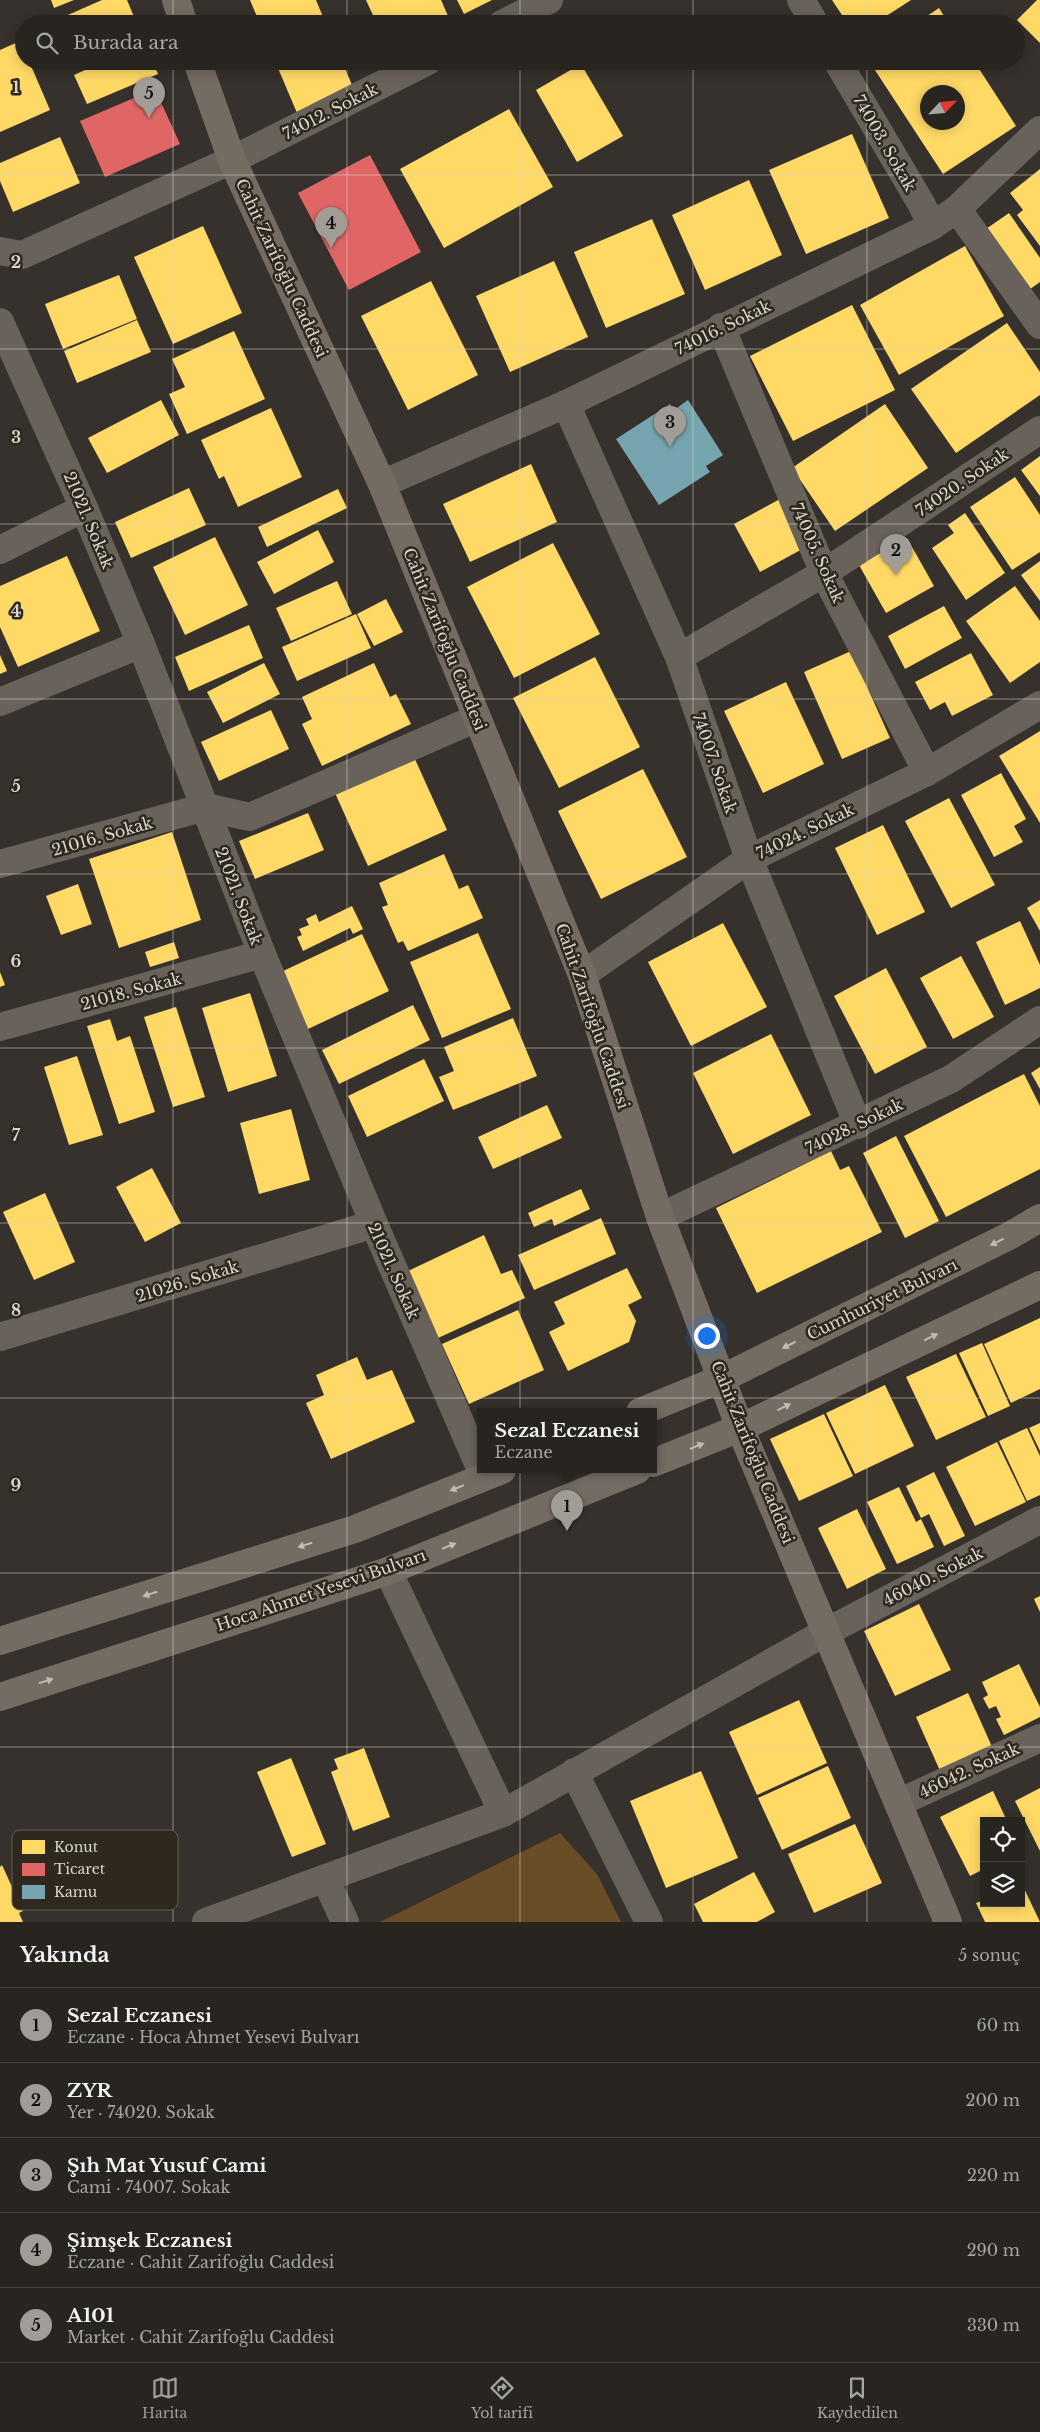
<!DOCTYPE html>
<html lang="tr">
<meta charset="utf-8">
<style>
:root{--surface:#282521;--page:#302d2a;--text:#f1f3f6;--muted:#a5a5a5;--line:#44423f;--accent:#a19c96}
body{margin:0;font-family:"Libre Baskerville",serif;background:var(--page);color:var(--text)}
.controls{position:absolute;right:15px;bottom:15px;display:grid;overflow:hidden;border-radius:0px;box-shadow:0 2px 12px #0003}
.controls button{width:45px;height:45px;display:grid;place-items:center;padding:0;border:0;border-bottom:1px solid var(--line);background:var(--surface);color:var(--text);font:25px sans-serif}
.compass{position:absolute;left:920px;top:85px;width:45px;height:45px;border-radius:50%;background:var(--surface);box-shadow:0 2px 12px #0003;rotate:64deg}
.you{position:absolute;left:706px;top:1335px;width:18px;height:18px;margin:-12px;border:4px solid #fff;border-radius:50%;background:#1a73e8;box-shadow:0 0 0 8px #1a73e833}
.badge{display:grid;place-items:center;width:32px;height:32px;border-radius:50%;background:var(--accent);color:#111;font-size:16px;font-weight:700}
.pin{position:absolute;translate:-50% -41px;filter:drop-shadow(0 1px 2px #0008)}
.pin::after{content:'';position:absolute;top:26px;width:18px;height:15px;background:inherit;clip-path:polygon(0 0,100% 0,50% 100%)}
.popup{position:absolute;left:477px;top:1408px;width:180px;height:65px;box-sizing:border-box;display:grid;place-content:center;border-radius:0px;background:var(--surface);filter:drop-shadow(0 1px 4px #0005);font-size:16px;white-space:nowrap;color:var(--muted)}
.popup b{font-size:19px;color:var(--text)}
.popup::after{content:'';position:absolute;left:50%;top:100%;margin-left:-10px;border:10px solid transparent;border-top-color:var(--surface)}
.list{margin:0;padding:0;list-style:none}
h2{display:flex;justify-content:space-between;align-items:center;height:65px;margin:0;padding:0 20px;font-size:21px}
h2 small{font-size:16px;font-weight:400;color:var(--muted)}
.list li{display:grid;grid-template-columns:32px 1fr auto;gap:15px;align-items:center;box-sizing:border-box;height:75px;padding:0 20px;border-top:1px solid var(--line)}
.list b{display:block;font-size:19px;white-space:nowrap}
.list p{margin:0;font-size:16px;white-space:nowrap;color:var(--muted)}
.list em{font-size:16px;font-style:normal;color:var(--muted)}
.icon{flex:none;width:28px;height:28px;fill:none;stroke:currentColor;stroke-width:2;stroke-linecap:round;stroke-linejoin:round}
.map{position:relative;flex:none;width:1040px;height:1922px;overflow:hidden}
.search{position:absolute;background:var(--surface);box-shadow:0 2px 12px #0003;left:15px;right:15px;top:15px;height:55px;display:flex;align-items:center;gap:12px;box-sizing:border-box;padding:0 18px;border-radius:28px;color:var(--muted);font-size:19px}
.sheet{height:440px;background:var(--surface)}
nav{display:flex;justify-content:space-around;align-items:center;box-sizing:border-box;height:70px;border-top:1px solid var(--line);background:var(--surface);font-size:14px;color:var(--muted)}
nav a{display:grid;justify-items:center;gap:2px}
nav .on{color:var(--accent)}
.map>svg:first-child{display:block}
.green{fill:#694d27}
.homes{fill:#ffd966;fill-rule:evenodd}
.shops{fill:#e06666}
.public{fill:#76a5af}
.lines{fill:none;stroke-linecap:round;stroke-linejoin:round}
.street{stroke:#69625a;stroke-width:28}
.secondary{stroke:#746c63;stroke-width:28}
.oneway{fill:#c0bbb4}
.grid{fill:none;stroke:#dad5cf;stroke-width:1;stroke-opacity:0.55}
.labels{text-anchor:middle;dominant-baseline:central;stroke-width:5;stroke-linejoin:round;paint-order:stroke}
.street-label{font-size:16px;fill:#dad5cf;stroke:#2f281f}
.key{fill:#2f281f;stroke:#625c54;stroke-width:1}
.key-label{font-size:14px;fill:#dad5cf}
.grid-label{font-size:16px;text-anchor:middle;font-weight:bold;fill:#dad5cf;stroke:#2f281f;stroke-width:5;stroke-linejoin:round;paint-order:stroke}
</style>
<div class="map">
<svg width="1040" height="1922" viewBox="0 0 1040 1922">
<rect width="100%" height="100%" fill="#36312c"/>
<polygon class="green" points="560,1833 597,1874 621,1922 380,1922"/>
<g class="homes">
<polygon points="51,0 74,0 54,8"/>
<polygon points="102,0 127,0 137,24 63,24 61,18"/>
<polygon points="250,0 316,0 326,24 260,24"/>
<polygon points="366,0 441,0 448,16 432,24 377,24"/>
<polygon points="457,0 492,0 464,14"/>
<polygon points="832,0 911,0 874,24 848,24"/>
<polygon points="1037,0 1040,0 1040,43 1017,20"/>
<polygon points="939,8 949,24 915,24"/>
<polygon points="20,41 24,50 24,61 29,61 50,110 0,132 0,50"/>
<polygon points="105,61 152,61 158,74 87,104 74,75"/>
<polygon points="275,61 342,61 354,90 297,113"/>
<path d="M869 61H974L1016 126 943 174ZM928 92H958V122H928Z"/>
<polygon points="581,64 623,136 577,162 536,90"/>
<polygon points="509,109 553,187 444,248 400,169"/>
<polygon points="852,134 889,218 806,254 769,170"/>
<polygon points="60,137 80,183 13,212 0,181 0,163"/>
<polygon points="1040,169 1040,246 1017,215 1023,210 1010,193"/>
<polygon points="749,180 782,255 705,290 672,215"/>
<polygon points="1009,213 1040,258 1040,282 1026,292 983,231"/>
<polygon points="652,219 685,294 606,328 574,252"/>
<polygon points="203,226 242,313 173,344 134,257"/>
<polygon points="965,246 1004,316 899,375 860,305"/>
<polygon points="554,261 588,337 510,372 476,296"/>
<polygon points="119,275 137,319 63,349 45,304"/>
<polygon points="431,281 478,375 408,410 361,316"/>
<polygon points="852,305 895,390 793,441 750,356"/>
<polygon points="137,320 151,352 77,383 64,351"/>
<polygon points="1007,323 1040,372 1040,395 956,453 911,389"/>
<polygon points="234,331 265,399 187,434 169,394 185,387 172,359"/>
<polygon points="161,400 179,435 107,473 88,438"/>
<polygon points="885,404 928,468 835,531 792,468"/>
<polygon points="271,408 302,477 238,507 224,476 219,479 201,440"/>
<polygon points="1040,456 1040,496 1021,470"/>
<polygon points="531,464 557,522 470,562 443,504"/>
<polygon points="1015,477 1040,515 1040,552 1012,570 970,507"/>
<polygon points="189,488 206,525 131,558 115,522"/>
<polygon points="338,489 347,508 267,547 258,527"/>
<polygon points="780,499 806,547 760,572 734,524"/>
<polygon points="965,513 1005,573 966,600 932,548 954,533 948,525"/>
<polygon points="318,530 334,562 274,594 257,562"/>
<polygon points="215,537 248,605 185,635 153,567"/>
<polygon points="907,538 934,586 886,613 859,565"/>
<polygon points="553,543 600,634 514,678 467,587"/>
<polygon points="67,556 100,631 18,667 0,627 0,586"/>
<polygon points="1040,561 1040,601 1021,575"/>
<polygon points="337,581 352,614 291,641 276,608"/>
<polygon points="1015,586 1040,621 1040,662 1010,683 966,621"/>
<polygon points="386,599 403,632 374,646 357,614"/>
<polygon points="944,606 962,638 905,669 888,636"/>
<polygon points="356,614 371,648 297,681 282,647"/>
<polygon points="249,625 263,658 189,691 175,657"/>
<polygon points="851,651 890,738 842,759 804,672"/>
<polygon points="971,653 993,695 952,716 945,702 930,710 915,682"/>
<polygon points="0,655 7,671 0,674"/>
<polygon points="595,657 640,747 559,788 513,698"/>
<polygon points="264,663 280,694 223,723 207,692"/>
<polygon points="374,663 390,697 396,694 411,724 322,766 302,724 312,719 302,697"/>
<polygon points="786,682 824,764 763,793 724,711"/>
<polygon points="271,710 289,749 219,781 201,742"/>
<polygon points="1040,731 1040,823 999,756"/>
<polygon points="414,757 447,830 368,866 335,793"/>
<polygon points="643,769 687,857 601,899 558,811"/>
<polygon points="1001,773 1026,819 1014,826 1023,842 994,857 961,795"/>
<polygon points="949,798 995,885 951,908 905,821"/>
<polygon points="308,813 324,850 255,879 239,841"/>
<polygon points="883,825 925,912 877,935 835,848"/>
<polygon points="172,832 201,920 119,948 89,859"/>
<polygon points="444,854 459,889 468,885 483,918 408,951 403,941 398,943 382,907 388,905 379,883"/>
<polygon points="78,884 92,924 61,935 46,896"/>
<polygon points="1040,900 1040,931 1027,908"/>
<polygon points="352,906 363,929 353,934 350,928 303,951 297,937 302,935 299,929 309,925 306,919 316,914 319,922"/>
<polygon points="1020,921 1040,965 1040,988 1005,1005 976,942"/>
<polygon points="723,923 767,1007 691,1046 648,962"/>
<polygon points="478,933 511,1009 442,1038 410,962"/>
<polygon points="362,934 389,991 308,1029 281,972"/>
<polygon points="174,942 179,958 150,967 145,952"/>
<polygon points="961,956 994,1017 953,1039 920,978"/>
<polygon points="886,968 927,1047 875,1074 834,996"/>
<polygon points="0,972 5,985 0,987"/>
<polygon points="250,993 277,1076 228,1092 202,1008"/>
<polygon points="413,1005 430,1040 339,1084 322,1050"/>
<polygon points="176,1007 205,1097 173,1107 144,1017"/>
<polygon points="513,1018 537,1076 453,1110 439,1077 454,1071 444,1047"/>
<polygon points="110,1019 117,1041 130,1036 155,1112 119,1124 87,1026"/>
<polygon points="771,1034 811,1115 733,1154 693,1073"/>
<polygon points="77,1056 103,1135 69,1145 44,1067"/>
<polygon points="424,1059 444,1101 367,1137 348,1096"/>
<polygon points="1040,1067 1040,1089 1031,1073"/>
<polygon points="1024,1074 1040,1106 1040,1169 946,1217 904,1136"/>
<polygon points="547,1105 562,1138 493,1169 478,1137"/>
<polygon points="291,1109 310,1180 259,1194 240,1123"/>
<polygon points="896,1136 939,1221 905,1238 863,1153"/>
<polygon points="831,1151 840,1170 849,1166 882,1232 757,1293 716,1208"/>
<polygon points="152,1168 181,1223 145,1242 116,1187"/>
<polygon points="581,1189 590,1209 554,1226 552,1219 534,1227 528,1213"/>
<polygon points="45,1193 75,1262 34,1280 3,1212"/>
<polygon points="601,1218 616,1254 534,1290 518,1255"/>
<polygon points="484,1235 501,1274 512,1270 525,1298 438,1338 408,1271"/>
<polygon points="627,1268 642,1298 628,1305 636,1321 629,1342 568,1371 549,1332 565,1324 554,1302"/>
<polygon points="518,1310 544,1370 469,1404 442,1344"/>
<polygon points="1040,1318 1040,1389 1011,1403 984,1344"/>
<polygon points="982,1343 1010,1406 988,1416 959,1353"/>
<polygon points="956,1354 986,1417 936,1440 906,1377"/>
<polygon points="357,1357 367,1380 392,1370 415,1422 331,1459 306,1403 324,1395 316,1375"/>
<polygon points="885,1385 914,1446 855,1474 826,1413"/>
<polygon points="824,1414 853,1476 799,1501 770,1439"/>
<polygon points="1040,1423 1040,1451 1029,1428"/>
<polygon points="1027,1428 1040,1456 1040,1495 1027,1501 999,1441"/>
<polygon points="997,1442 1026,1502 975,1526 946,1467"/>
<polygon points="934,1472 965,1536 944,1546 929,1514 921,1518 906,1486"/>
<polygon points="899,1487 916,1522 921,1519 934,1547 897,1564 867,1502"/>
<polygon points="857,1509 886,1569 847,1589 818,1528"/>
<polygon points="1040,1596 1040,1612 1034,1599"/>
<polygon points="919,1604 951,1670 895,1696 864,1631"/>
<polygon points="1019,1664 1040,1707 1040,1717 1004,1735 996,1719 1001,1717 996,1706 989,1709 983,1698 988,1695 982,1682"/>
<polygon points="968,1693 993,1749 941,1773 916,1717"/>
<polygon points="799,1700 827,1763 757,1795 729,1732"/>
<polygon points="364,1748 390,1817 353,1831 331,1772 338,1769 334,1759"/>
<polygon points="291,1758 326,1844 292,1857 257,1772"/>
<polygon points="828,1766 851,1818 782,1850 758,1798"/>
<polygon points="701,1771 738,1858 666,1888 630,1801"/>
<polygon points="1040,1788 1040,1851 1015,1801"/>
<polygon points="993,1791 1007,1821 984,1821 984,1869 970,1876 940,1817"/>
<polygon points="855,1824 882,1883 814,1913 788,1854"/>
<polygon points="2,1865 23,1911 19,1913 23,1922 0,1922 0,1867"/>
<polygon points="754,1872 775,1912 757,1922 703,1922 694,1904"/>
<polygon points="1021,1882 1040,1922 985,1922 976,1903 984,1900 984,1903 1021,1903"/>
</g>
<g class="shops">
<polygon points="155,89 180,144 105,177 80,121"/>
<polygon points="370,155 421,252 349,290 298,193"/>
</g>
<polygon class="public" points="688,400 723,455 706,466 710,472 659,505 616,439 670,404 674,410"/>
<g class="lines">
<g class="street">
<polyline points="801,0 815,24"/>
<polyline points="502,24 549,0"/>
<polyline points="837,61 922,205 932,226"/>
<polyline points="957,209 1040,325"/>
<polyline points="0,251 22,255 232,160 428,61"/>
<polyline points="0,322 84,508 141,644 262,954 374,1224 481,1470"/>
<polyline points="721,327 824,573 927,772"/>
<polyline points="566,404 679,657 749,859 858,1125"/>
<polyline points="382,484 566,404 932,226 957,209 1040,130"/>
<polyline points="0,550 84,508"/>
<polyline points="679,657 824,573 1040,430"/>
<polyline points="0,702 141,644"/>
<polyline points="0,864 205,807 250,817 477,718"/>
<polyline points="582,975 749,859 927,772 1040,705"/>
<polyline points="0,1027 262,954"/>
<polyline points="660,1217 951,1079 1040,1020"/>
<polyline points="0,1337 374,1224"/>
<polyline points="388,1571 503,1813"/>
<polyline points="574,1772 649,1922"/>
<polyline points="898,1803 1040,1738"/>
<polyline points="326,1880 345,1922"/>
<polyline points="206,1922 503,1813 826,1632 1040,1520"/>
</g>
<g class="secondary">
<polyline points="176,0 184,24"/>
<polyline points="197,61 232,160 382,484 582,975 660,1217 740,1428 948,1922"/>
<polyline points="640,1412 723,1378 1011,1235 1040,1218"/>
<polyline points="653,1463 740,1428 1040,1285"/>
<polyline points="0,1641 355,1529 502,1470"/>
<polyline points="0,1697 388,1571 637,1470"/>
</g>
</g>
<defs><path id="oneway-solid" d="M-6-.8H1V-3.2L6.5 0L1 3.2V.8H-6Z" transform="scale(1.25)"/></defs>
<g class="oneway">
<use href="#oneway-solid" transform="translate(997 1242) rotate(154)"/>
<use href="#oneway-solid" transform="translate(931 1337) rotate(-26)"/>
<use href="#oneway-solid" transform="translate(789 1345) rotate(154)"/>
<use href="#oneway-solid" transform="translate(784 1407) rotate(-26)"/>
<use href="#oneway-solid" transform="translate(697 1446) rotate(-22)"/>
<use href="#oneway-solid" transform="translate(457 1488) rotate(158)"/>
<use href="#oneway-solid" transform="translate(305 1545) rotate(163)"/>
<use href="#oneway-solid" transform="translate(449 1546) rotate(-22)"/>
<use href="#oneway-solid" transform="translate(150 1594) rotate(163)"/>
<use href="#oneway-solid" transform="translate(46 1681) rotate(-18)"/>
</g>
<path class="grid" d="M173 0V24M347 0V24M520 0V24M693 0V24M867 0V24M173 61V1922M347 61V1922M520 61V1922M693 61V1922M867 61V1922M0 175H1040M0 349H1040M0 524H1040M0 699H1040M0 874H1040M0 1048H1040M0 1223H1040M0 1398H1040M0 1573H1040M0 1747H1040"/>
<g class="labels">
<g class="street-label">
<text transform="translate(330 111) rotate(-27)">74012. Sokak</text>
<text transform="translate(885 143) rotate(60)">74003. Sokak</text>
<text transform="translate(282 268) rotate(65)">Cahit Zarifoğlu Caddesi</text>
<text transform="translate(723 327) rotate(-26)">74016. Sokak</text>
<text transform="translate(962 482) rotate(-34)">74020. Sokak</text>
<text transform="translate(89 520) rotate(67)">21021. Sokak</text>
<text transform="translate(818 553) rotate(66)">74005. Sokak</text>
<text transform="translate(445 639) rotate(68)">Cahit Zarifoğlu Caddesi</text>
<text transform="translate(715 763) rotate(71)">74007. Sokak</text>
<text transform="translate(805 831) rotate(-26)">74024. Sokak</text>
<text transform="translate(102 836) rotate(-16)">21016. Sokak</text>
<text transform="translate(239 896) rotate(69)">21021. Sokak</text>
<text transform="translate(131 991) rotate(-15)">21018. Sokak</text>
<text transform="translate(593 1016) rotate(71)">Cahit Zarifoğlu Caddesi</text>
<text transform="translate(854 1126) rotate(-26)">74028. Sokak</text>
<text transform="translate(394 1271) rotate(66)">21021. Sokak</text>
<text transform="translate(187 1281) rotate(-17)">21026. Sokak</text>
<text transform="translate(882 1299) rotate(-26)">Cumhuriyet Bulvarı</text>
<text transform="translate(753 1452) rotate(68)">Cahit Zarifoğlu Caddesi</text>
<text transform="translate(933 1576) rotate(-27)">46040. Sokak</text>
<text transform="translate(321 1590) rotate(-19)">Hoca Ahmet Yesevi Bulvarı</text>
<text transform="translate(969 1770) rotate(-25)">46042. Sokak</text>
</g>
</g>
<rect x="12" y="1830" width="166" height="80" rx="8" class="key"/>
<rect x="22" y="1840" width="23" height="14" fill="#ffd966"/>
<rect x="22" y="1863" width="23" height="13" fill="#e06666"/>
<rect x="22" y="1885" width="23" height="14" fill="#76a5af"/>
<g class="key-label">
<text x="54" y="1852">Konut</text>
<text x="54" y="1874">Ticaret</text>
<text x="54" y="1897">Kamu</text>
</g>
<g class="grid-label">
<text x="16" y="93">1</text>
<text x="16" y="268">2</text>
<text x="16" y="443">3</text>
<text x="16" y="617">4</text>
<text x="16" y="792">5</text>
<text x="16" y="967">6</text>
<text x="16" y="1141">7</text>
<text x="16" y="1316">8</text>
<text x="16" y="1491">9</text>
</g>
</svg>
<div class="controls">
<button><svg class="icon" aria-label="locate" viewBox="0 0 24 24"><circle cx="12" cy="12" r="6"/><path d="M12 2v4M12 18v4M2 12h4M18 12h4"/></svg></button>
<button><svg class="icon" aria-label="layers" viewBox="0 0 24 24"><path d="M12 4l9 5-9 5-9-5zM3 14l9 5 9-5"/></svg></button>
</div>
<svg class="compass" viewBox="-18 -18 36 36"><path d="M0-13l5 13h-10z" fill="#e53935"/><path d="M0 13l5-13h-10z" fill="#a5a5a5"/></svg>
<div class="you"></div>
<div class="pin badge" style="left:567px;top:1531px">1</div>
<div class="popup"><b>Sezal Eczanesi</b>Eczane</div>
<div class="pin badge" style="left:896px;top:575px">2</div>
<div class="pin badge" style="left:670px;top:447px">3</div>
<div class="pin badge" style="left:331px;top:248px">4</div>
<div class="pin badge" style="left:149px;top:118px">5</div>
<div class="search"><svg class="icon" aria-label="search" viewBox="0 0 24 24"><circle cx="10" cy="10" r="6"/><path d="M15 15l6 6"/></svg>Burada ara</div>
</div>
<section class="sheet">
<h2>Yakında<small>5 sonuç</small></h2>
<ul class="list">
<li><span class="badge">1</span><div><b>Sezal Eczanesi</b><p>Eczane · Hoca Ahmet Yesevi Bulvarı</p></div><em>60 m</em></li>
<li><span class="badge">2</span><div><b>ZYR</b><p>Yer · 74020. Sokak</p></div><em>200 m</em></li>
<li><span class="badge">3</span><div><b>Şıh Mat Yusuf Cami</b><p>Cami · 74007. Sokak</p></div><em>220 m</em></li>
<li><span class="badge">4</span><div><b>Şimşek Eczanesi</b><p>Eczane · Cahit Zarifoğlu Caddesi</p></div><em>290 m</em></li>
<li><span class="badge">5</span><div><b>A101</b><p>Market · Cahit Zarifoğlu Caddesi</p></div><em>330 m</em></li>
</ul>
</section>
<nav>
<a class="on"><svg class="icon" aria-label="map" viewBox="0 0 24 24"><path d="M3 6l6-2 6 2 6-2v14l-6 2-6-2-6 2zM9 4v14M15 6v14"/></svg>Harita</a>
<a><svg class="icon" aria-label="directions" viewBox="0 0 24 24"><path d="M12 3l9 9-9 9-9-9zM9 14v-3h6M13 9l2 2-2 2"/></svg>Yol tarifi</a>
<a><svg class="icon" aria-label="saved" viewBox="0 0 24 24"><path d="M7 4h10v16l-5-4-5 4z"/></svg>Kaydedilen</a>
</nav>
